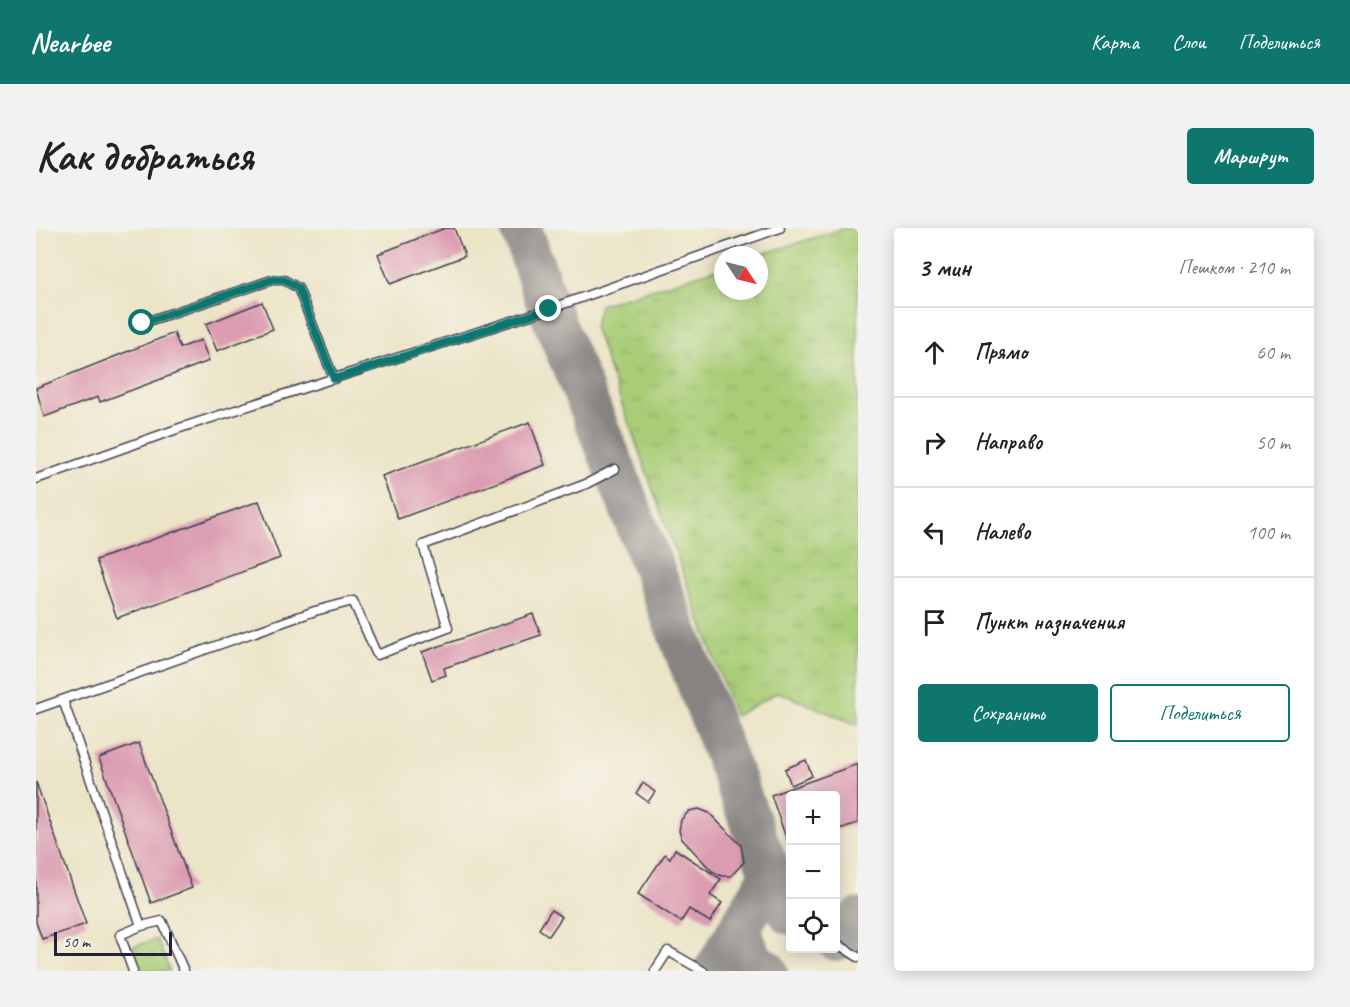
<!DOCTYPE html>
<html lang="ru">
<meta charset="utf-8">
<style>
:root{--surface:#fff;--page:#f2f2f2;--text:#222;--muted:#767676;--line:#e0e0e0;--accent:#0f766e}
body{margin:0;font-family:Caveat,sans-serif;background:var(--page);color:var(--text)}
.controls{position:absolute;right:18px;bottom:18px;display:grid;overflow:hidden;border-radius:6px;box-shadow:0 3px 15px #0003}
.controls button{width:54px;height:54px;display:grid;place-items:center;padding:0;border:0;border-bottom:2px solid var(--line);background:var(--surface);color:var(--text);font:30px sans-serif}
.compass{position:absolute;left:678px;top:18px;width:54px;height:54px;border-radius:50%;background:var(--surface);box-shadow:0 3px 15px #0003;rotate:125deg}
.scale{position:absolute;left:18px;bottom:15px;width:118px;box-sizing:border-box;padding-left:6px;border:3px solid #22223b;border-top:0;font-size:16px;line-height:21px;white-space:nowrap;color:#22223b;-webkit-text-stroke:4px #f7f3e8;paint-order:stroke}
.stop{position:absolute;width:18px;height:18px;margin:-14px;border:4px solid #0f766e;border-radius:50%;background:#fff}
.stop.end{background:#0f766e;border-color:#fff;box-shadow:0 2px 6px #0008}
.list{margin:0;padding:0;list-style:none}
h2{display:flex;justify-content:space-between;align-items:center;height:78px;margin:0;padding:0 24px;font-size:26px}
h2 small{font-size:20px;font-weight:400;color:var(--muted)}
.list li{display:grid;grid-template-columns:39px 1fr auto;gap:18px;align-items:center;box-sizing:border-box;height:90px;padding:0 24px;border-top:2px solid var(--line)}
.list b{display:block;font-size:22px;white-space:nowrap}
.list em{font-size:20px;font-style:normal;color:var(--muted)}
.actions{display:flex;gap:12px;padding:18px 24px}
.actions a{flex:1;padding:14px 0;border:2px solid var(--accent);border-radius:6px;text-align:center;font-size:21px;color:var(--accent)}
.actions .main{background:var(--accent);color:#fff}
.icon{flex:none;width:33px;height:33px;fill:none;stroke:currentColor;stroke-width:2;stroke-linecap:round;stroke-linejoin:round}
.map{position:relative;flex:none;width:822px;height:743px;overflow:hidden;border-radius:6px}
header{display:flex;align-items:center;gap:36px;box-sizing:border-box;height:84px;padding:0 30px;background:var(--accent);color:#fff}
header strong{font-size:28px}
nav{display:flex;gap:33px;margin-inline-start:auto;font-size:21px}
.intro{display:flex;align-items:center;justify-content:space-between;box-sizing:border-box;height:144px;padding:0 36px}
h1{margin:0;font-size:42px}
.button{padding:15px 27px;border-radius:6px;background:var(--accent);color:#fff;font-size:21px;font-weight:700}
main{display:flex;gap:36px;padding:0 36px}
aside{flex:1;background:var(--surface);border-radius:6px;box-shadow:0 3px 15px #0003}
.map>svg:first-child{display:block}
.grass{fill:url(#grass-tufts);stroke:#667859;stroke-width:1.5}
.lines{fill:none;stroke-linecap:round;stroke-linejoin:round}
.taxiway{stroke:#868381;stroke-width:42}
.building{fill:#db9cb1}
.service-casing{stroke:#403f50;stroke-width:11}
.service{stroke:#fff;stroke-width:8}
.route{stroke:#0f766e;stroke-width:8}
</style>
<header>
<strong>Nearbee</strong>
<nav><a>Карта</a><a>Слои</a><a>Поделиться</a></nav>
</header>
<div class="intro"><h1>Как добраться</h1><a class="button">Маршрут</a></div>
<main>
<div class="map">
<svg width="822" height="743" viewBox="0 0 822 743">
<defs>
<pattern id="grass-tufts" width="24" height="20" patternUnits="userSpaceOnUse" patternTransform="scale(1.5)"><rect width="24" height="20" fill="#a9cd77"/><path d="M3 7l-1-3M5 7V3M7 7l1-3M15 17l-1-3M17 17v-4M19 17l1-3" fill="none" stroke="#91b068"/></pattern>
</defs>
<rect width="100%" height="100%" fill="#f7f3e8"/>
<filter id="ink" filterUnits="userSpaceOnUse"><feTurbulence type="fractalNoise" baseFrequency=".0167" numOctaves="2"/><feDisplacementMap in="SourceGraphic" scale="12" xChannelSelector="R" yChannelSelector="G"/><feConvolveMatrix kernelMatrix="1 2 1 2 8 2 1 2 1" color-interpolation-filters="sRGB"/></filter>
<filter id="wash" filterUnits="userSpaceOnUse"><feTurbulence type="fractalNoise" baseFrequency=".008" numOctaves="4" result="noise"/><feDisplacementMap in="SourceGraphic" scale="24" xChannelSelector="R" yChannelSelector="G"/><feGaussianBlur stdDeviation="1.35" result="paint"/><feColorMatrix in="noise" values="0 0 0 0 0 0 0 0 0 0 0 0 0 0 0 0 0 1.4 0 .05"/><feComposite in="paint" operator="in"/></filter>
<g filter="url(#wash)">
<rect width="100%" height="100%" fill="#ebe4c7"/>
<g class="grass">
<polygon points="809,0 822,0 822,497 742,464 699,488 558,99 564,77 687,39 687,63 723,63 723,27"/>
<polygon points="121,711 134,743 104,743 96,719"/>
</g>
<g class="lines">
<g class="taxiway">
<polyline points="485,0 513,81 579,241 735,647 754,686"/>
<polyline points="704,702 716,732 731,743"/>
<polyline points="800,712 812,706 822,691"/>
<polyline points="678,743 735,647"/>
</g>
</g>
<g id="blocks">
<g class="building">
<polygon points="409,0 418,0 429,28 354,56 342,26"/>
<polygon points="226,74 237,101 181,123 170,96"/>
<polygon points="138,105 144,120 165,112 173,133 64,174 62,169 8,189 0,160"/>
<polygon points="494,194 509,237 362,291 346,248"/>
<polygon points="223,273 244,330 81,390 60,332"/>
<polygon points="497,386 505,407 408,440 410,447 396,452 386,424"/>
<polygon points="103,515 156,660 115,675 63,530"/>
<polygon points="770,532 776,548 755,557 749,541"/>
<polygon points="822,536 822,595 800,602 800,568 754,568 754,621 735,567"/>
<polygon points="0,554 50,696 6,711 0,694"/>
<polygon points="607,555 619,564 612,574 600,565"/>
<polygon points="663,581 673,585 705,617 708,634 695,648 686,648 676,643 646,611 643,603 645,592 653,583"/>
<polygon points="639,621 685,651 674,667 686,675 674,694 653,681 645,694 602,666 629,626 634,630"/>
<polygon points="515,682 526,689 513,708 503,701"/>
</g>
</g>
</g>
<g filter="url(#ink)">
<use href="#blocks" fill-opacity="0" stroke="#403f50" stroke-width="1.5"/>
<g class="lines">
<g class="service-casing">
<g id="service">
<polyline points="106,95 236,52 248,52 262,60 298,151"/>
<polyline points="0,251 144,200 513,81 744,0"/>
<polyline points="27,472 105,698 84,707 97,743"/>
<polyline points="0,481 279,383 317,373 341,427 412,400 387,317 550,256 579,241"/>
<polyline points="105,698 126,693 148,743"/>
<polyline points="800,715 822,729"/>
<polyline points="619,743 632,723 667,743"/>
</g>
</g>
<use href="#service" class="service"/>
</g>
</g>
<g class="lines" filter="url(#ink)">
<polyline class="route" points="106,95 236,52 248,52 262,60 298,151 513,81"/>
</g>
</svg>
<div class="controls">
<button>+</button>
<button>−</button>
<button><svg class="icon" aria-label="locate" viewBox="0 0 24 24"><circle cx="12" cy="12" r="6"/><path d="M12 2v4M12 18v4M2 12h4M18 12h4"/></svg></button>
</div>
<svg class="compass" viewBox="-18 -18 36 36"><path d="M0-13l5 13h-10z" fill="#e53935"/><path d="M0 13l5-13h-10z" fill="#767676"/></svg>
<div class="scale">50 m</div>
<div class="stop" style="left:106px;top:95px"></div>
<div class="stop end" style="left:513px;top:81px"></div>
</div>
<aside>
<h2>3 мин<small>Пешком · 210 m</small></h2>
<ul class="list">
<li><svg class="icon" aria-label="ahead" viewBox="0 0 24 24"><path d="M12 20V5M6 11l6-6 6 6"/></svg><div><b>Прямо</b></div><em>60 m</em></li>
<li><svg class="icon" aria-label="right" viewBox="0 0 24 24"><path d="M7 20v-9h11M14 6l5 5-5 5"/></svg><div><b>Направо</b></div><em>50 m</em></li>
<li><svg class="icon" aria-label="left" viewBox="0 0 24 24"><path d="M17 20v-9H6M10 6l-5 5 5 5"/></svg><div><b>Налево</b></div><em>100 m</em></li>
<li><svg class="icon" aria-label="arrive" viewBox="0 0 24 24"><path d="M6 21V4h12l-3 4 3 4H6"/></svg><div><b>Пункт назначения</b></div></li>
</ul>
<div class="actions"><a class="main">Сохранить</a><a>Поделиться</a></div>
</aside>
</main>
